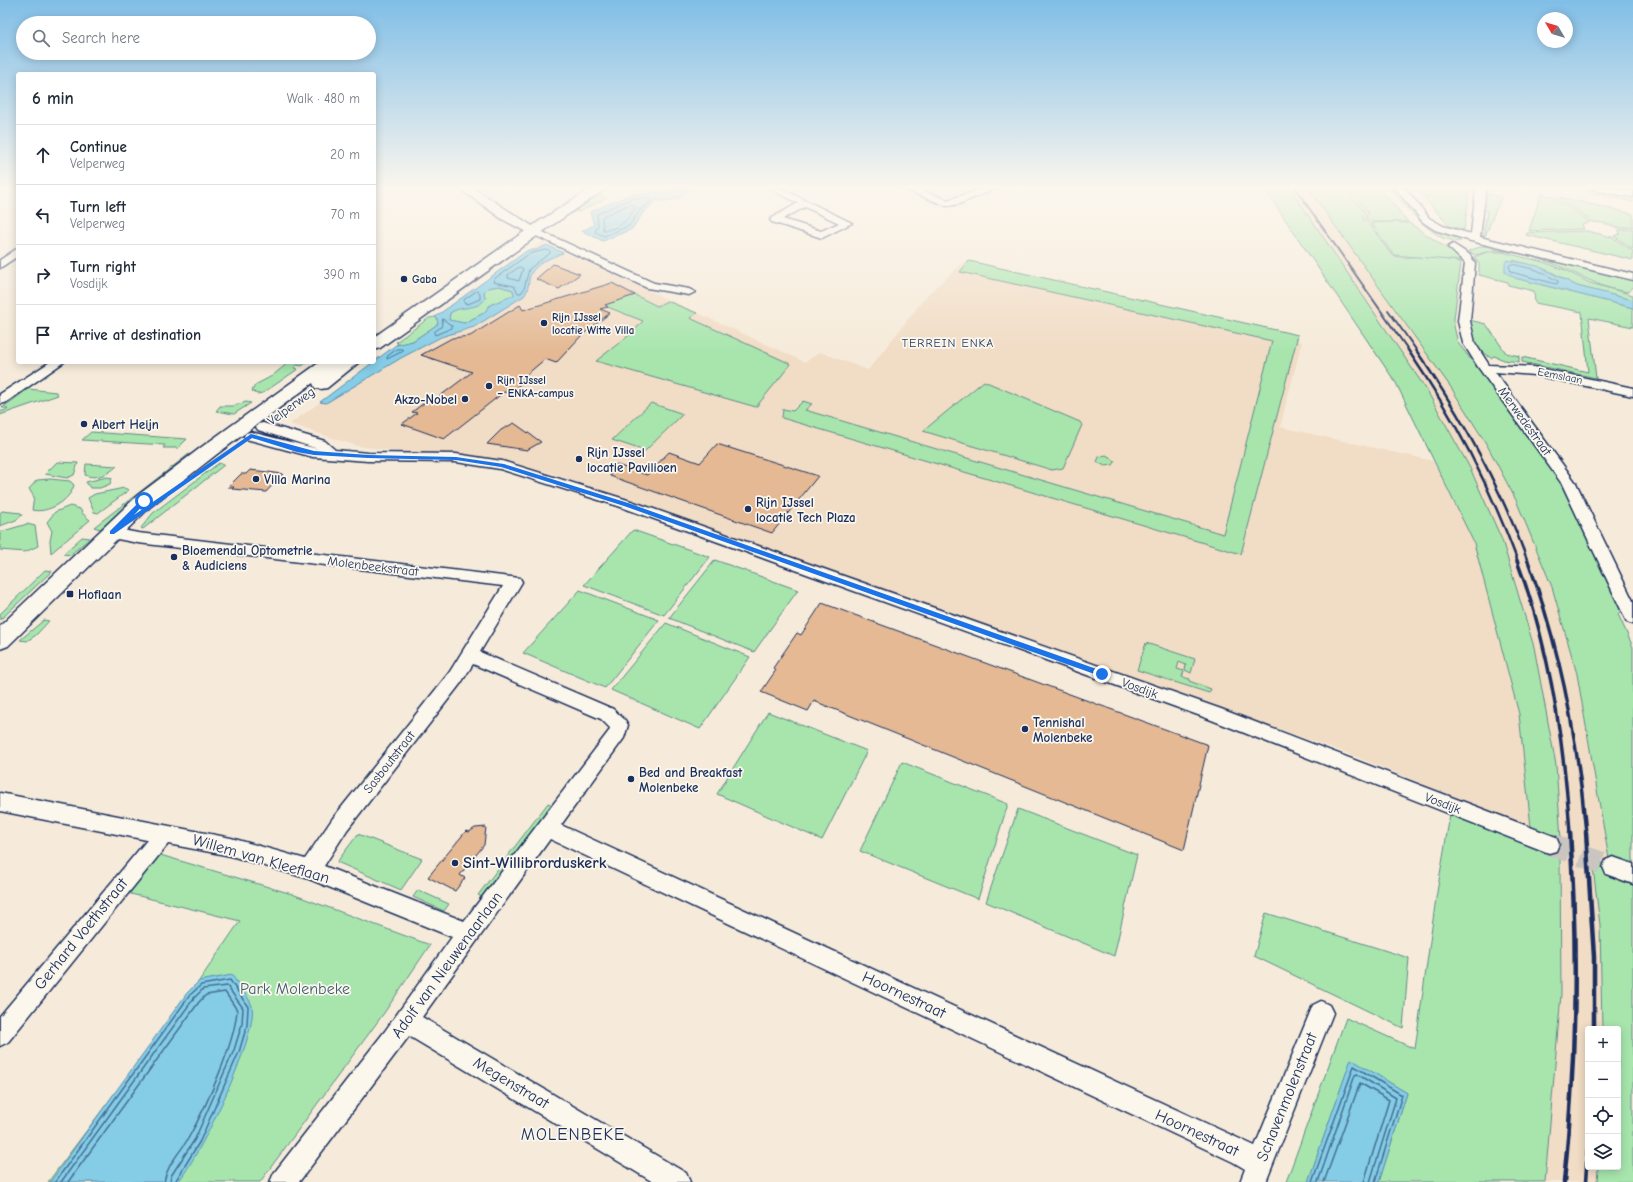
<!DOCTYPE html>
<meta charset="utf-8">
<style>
:root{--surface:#fff;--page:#f6f6f7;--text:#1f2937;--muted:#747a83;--line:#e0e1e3}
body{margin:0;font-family:"Comic Neue",sans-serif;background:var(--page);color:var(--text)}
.controls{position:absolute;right:12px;bottom:12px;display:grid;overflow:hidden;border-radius:4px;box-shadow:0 2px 10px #0003}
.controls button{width:36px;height:36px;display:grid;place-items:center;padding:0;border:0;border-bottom:1px solid var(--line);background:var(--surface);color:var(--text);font:20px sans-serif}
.compass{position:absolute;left:1537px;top:12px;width:36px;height:36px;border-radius:50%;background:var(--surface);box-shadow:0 2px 10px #0003;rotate:308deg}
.stop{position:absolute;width:12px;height:12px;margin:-9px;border:3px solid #1a73e8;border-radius:50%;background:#fff}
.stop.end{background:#1a73e8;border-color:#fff;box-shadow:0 1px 4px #0008}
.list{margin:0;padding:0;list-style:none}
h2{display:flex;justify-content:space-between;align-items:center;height:52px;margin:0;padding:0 16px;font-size:17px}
h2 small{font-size:13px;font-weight:400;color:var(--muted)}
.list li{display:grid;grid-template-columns:26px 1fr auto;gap:12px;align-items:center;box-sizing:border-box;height:60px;padding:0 16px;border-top:1px solid var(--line)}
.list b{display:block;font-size:15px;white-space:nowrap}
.list p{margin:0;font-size:13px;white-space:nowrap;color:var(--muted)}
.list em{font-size:13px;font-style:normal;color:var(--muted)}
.icon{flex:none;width:22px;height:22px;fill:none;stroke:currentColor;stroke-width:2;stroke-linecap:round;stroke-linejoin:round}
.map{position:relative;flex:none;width:1633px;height:1182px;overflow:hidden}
.search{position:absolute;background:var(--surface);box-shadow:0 2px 10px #0003;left:16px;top:16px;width:360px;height:44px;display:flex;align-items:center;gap:10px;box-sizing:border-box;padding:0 14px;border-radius:22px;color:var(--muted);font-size:15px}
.panel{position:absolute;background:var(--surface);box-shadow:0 2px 10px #0003;left:16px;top:72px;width:360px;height:292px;border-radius:4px}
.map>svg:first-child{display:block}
.built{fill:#f1dcc5}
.green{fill:#a7e5ad;stroke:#618a86}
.water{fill:#85cde6;stroke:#5b8eb0;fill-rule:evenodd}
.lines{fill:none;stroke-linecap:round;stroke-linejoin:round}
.shore-far1{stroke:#456e94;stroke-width:1}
.shore{stroke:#456e94;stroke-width:1.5}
.building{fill:#e4b994;stroke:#1b2f5e}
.minor-tunnel{stroke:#cac5c1;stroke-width:22;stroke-dasharray:22 12;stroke-linecap:butt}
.minor-casing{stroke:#1b2f5e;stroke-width:3}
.tertiary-casing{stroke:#1b2f5e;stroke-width:3}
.secondary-casing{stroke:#1b2f5e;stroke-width:3}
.minor{fill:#fbf7ec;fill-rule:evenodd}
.tertiary{fill:#fbf7ec;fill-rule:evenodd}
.secondary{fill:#fbf7ec;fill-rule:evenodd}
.rail-far3{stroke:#1b2f5e;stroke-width:2}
.rail-far2{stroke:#1b2f5e;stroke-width:2.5}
.rail-far1{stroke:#1b2f5e;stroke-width:3.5}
.rail{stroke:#1b2f5e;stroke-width:4.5}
.route{fill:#1a73e8}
.poi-dot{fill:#1b2f5e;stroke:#fbf7ec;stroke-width:1.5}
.labels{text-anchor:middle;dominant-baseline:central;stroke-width:3.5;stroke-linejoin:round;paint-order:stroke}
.far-poi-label{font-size:11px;font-weight:bold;fill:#1b2f5e;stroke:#fbf7ec;text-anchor:start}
.far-street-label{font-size:11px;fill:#1b2f5e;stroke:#fbf7ec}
.far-neighbourhood-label{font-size:12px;letter-spacing:1px;fill:#1b2f5e;stroke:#fbf7ec}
.poi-label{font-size:13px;font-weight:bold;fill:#1b2f5e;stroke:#fbf7ec;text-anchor:start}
.street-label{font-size:13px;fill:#1b2f5e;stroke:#fbf7ec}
.near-street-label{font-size:16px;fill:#1b2f5e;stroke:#fbf7ec}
.near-poi-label{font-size:16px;font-weight:bold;fill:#1b2f5e;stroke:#fbf7ec;text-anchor:start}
.near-park-label{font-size:16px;fill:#3e5c72;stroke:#fbf7ec}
.near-neighbourhood-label{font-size:17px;letter-spacing:1px;fill:#1b2f5e;stroke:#fbf7ec}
</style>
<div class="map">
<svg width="1633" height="1182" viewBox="0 0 1633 1182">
<rect width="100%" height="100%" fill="#f6ebda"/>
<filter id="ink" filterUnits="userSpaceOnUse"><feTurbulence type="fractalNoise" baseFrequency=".025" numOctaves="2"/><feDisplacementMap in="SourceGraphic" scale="8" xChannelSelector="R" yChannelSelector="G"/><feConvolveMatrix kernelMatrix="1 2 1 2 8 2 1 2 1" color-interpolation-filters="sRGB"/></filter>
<g filter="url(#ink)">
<g class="built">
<polygon points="1290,188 1308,188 1450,386 1487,445 1516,500 1552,587 1577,674 1609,859 1613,1029 1588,1029 1588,1167 1611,1167 1610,1182 1545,1182 1561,994 1561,840 1556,765 1517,588 1502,540 1470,468 1426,389"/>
<polygon points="542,242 805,362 820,352 868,370 928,294 964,262 1302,342 1280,427 1433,461 1474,543 1519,714 1531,827 1344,752 548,472 357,446 290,424"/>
</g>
<g class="green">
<path d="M643 188H678L679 190C672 195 638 196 629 195Z"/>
<polygon points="1264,188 1290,188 1426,389 1470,468 1502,540 1534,647 1556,765 1561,840 1531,827 1519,714 1474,543 1396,383"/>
<path d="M1308 188H1344L1365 212 1363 219 1369 223 1390 253C1399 260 1409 256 1420 257 1434 257 1448 260 1461 262L1454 319V326L1458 343C1498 395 1543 446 1574 504 1592 538 1607 574 1623 609L1618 614 1633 647V868L1609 859 1577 674 1552 587 1516 500 1487 445 1450 386Z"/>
<polygon points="1347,188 1380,188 1408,222 1372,222 1365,218 1368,212"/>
<path d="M1390 188H1396L1423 220 1444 234 1458 238 1461 241C1454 243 1450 238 1444 239 1417 222 1409 211 1390 188Z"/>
<polygon points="1416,188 1470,188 1464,230 1449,226"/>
<polygon points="1585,188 1633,196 1633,202 1587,192"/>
<polygon points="1485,193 1501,197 1485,236 1480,235 1480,233 1484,233 1487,211 1483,210"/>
<polygon points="1541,194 1553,196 1590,222 1582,225 1584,229 1529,231"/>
<polygon points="600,195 607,198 579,212 572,210"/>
<polygon points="1559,197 1633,214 1633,227 1617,228 1603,223 1593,222"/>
<polygon points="1397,222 1409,223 1451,251 1461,261 1395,255 1391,252 1371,223"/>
<polygon points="1633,229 1633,249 1614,236 1620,234 1619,230"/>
<polygon points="1587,231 1612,237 1633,251 1633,260 1526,235 1527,233"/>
<path d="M1483 246 1494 247 1493 249 1505 251 1506 249 1633 281V287L1629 292C1606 290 1587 279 1566 269 1546 260 1514 250 1492 251 1486 251 1481 254 1475 255L1468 251Z"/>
<polygon points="1487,252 1502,252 1543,262 1565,270 1590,283 1633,295 1633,300 1577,286 1548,270 1513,260 1515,278 1633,308 1633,327 1589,318 1596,378 1522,362 1522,357 1588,372 1582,312 1535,303 1534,291 1508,285 1508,282 1479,275 1479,264 1474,257"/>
<polygon points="969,261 1298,335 1241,554 782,418 783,409 793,411 803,401 812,404 805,410 1223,534 1272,341 960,272"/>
<path d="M499 286 513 290 514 295 490 305 484 313 464 323 449 320 450 313C462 304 473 310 485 299L484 292 488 288Z"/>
<polygon points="616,294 626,298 635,295 657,306 667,301 697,313 690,318 791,364 756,407 596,361 633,332 643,321 595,302"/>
<polygon points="435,317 437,318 438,324 413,341 396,345 398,343 396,342 429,318"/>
<path d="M1469 320 1486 324 1506 353 1519 356V362L1504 360 1494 356 1491 358C1476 350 1470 336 1469 320Z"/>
<polygon points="289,362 307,362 302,366 297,365 294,368 298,369 263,393 257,394 252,391 255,385 272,376"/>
<polygon points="984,381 1080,422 1082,425 1063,468 1052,470 923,431"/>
<polygon points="28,389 56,392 58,395 0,415 0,411 4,411 8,408 2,408"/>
<polygon points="246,402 251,403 234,414 216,411 220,406 233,406"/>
<polygon points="651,403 683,414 645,451 612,440"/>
<polygon points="91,432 187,439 178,448 163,448 165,445 82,440"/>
<polygon points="189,454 193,456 100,529 94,527"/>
<polygon points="1106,455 1113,459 1115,462 1113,465 1105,466 1097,462 1099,457"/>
<polygon points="57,462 78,463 74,475 67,478 45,474"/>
<polygon points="219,463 224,465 143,529 141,528 153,513"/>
<path d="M86 464 117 466C109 474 96 480 85 475Z"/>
<polygon points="107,477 112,478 110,484 100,488 90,488 86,482"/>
<path d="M50 479 70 481 74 485C70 501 47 514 32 510L34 497 29 489 37 480Z"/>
<polygon points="124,488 129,490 98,513 94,512 88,498 95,494"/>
<polygon points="70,506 80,509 83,514 90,520 51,553 50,541 52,531 47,522 55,512"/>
<polygon points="2,511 21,513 22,515 16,520 0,526 0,513"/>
<polygon points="27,524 35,526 38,546 25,552 0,550 0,532"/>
<polygon points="633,530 710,557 664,615 584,585"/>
<polygon points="82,537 90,538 70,555 63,554"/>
<polygon points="715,560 798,590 754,652 669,618"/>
<polygon points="45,570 52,571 0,620 0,614"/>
<polygon points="580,590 659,620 605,688 523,653"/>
<polygon points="44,620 49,621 36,635 27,641 20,640"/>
<polygon points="666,623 750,657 700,729 611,690"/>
<polygon points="1146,643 1195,659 1191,673 1185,670 1186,665 1179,662 1177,669 1184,671 1182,677 1190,679 1189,681 1211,689 1209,693 1137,670"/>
<polygon points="768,712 867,751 822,840 717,794"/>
<polygon points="902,762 1008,804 978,899 860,851"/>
<polygon points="548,803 553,805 483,898 478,895"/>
<polygon points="1018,809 1137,855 1114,956 986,902"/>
<polygon points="1450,815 1560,858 1561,994 1545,1182 1379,1182 1407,1093 1351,1060 1308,1182 1286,1182 1346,1018 1415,1049 1436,898"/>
<polygon points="358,834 422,859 401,890 337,862"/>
<polygon points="157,854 292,894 430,945 384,1013 260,1182 48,1182 199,981 240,921 127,893"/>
<polygon points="1592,859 1612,867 1614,878 1633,885 1633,1182 1597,1182 1598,1167 1618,1167 1618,1029 1602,1029 1600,925"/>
<polygon points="418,890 449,904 444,911 413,897"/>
<polygon points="1266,913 1409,958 1403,1028 1254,956"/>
</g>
<g class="water">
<path d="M678 188H690C683 198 669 203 657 200L643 213 632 229 603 241 582 231 594 225 590 212 629 195 655 193 666 194 679 190Z"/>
<path d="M547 245 563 253C552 257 534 264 530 276 528 284 529 289 524 296L474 327 441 337 401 358 326 403 320 402 396 345 413 341 438 324 437 318 435 317 528 250H536ZM499 286 513 290 514 295 490 305 484 313 464 323 449 320 450 313C460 305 478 311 485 299L484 292 488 288Z"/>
<polygon points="1507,260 1538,266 1577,286 1633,300 1633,308 1515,278 1505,272 1505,263"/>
<path d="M232 975C237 983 250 999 252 1006 258 1037 199 1157 178 1182H50L187 993 199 981Z"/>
<polygon points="1351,1059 1407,1093 1379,1182 1308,1182"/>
</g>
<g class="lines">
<g class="shore-far1">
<polygon points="650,198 651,202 640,210 629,226 604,236 595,232 598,225 597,214 630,199"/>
<path d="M631 204 636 207C628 220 619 230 603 230L602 217Z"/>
<polygon points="546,250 550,251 550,253 529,269 524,289 521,293 518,293 514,286 493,282 494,279 529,254"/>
<polygon points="1512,264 1537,270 1558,281 1558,283 1556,284 1511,272 1509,266"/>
<polygon points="520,267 523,269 519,281 508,278 508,275"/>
<polygon points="477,291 480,293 480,299 468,304 464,303 464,300"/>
<polygon points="443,319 452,326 452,328 435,335 434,332 441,327"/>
<polygon points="397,349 402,349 403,351 387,359 387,357"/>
</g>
<g class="shore">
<polyline points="55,1182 190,995 201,985 230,980 248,1007 247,1025 239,1052 200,1141 175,1182"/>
<polyline points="61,1182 194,998 203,989 227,986 243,1008 242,1024 234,1050 195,1139 171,1176 170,1182"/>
<path d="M68 1182 199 1002 206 995 225 992 237 1010C235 1043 206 1107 189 1137 181 1152 167 1164 164 1182"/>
<polyline points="1312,1182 1354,1066 1402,1095 1375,1182"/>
<polyline points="1318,1182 1355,1075 1357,1074 1396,1098 1370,1182"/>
<polyline points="1324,1182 1360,1083 1389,1100 1364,1182"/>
</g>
</g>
<g class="building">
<polygon points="553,264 580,274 559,289 536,279"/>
<polygon points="612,283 635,295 605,305 608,307 600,309 610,313 581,336 556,363 545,359 519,381 523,382 509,393 504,392 444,439 402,424 417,413 412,412 428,400 432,402 472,372 421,355 452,338 470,336 520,305 523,310"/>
<polygon points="514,423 541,442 527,450 487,444 501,430"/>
<polygon points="717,444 818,476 772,533 610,476 614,464 647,475 669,452 700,463"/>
<polygon points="250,470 268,472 283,474 266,492 232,489 234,487 228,487 241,474 246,474"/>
<polygon points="822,603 1208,745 1184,850 814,701 808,711 761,692 776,670 773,668 797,633 801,635"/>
<polygon points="486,827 484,845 460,875 465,878 455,891 428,877 466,831 469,832 475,828"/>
</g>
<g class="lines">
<polyline class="minor-tunnel" points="1549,844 1613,867"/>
<g class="minor-casing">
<g id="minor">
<path d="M768 188H780L852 223 822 238 772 222 770 220 772 218 798 203ZM805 207 839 223 821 231 783 219Z"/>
<polygon points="901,188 915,188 948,200 984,188 997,188 959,204 947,206"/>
<polygon points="1395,188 1405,188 1429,218 1443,226 1471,234 1476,188 1486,188 1480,237 1633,274 1633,280 1471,241 1435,230 1423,222"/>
<polygon points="1592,188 1613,188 1633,191 1633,197 1597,191"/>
<polygon points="534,228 654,283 689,289 695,292 689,295 647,288 530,233 529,231 530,229"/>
<polygon points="1453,244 1470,255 1475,263 1470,321 1475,343 1489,365 1534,367 1633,388 1633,396 1534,375 1495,372 1576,483 1633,601 1633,624 1627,622 1625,618 1562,484 1478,367 1463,343 1458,321 1465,263 1448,247"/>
<polygon points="18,248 18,256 0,268 0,260"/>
<polygon points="50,362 64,362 5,403 0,404 0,394"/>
<polygon points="263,423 325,441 335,450 368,453 456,454 502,461 631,501 1221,709 1556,837 1559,844 1556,851 1549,853 1209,719 621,507 500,469 456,462 368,461 313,457 246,439 244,436 246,433 251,432 318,449 258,430 256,427 258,424"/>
<path d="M112 528 138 533 520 578 522 582 480 652 613 709 625 720 628 725 624 738 561 825 1255 1146 1313 1005 1321 1001 1329 1005 1333 1013 1266 1182H1240L1245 1169 1233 1162 550 839 422 1017 686 1173 690 1182H653L409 1036 299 1182H270L274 1173 385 1031 452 937 309 879 231 856 168 844 8 1042 0 1046V1016L147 840 0 811V793L231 838 305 859 333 818 449 673 503 586 138 543 107 537 104 533 107 529ZM473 664 601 719 610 728 609 731 464 921 324 866 347 830 461 683Z"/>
<polygon points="1613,857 1633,864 1633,884 1606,874 1603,867 1606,860"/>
</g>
</g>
<g class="tertiary-casing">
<polygon id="tertiary" points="459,188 473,188 540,231 538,234 530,234 502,219"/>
</g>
<g class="secondary-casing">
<g id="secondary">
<polygon points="592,188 607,188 548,228 380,348 374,350 374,337 538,222"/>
<polygon points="320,362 359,362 327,388 321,389 315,388 313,383 217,454 151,506 8,646 0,649 0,626 137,496 203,446"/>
</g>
</g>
<use href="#minor" class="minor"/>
<use href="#tertiary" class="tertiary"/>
<use href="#secondary" class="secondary"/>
<g class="rail-far3">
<polyline points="1295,188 1409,351"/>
<polyline points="1388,310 1417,351"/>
</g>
<g class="rail-far2">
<path d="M1408 350C1455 419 1489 484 1518 562"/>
<path d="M1416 350C1462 417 1500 485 1528 562"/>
</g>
<g class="rail-far1">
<path d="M1517 561C1550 647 1564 741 1570 833"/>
<path d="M1528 561C1560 648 1578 740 1586 833"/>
</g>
<g class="rail">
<polyline points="1586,832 1594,957 1594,1029"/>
<path d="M1564 1182C1576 1065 1578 949 1570 832"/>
<polyline points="1586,1182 1588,1150"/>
</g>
</g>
</g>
<linearGradient id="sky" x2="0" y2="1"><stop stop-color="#80bee7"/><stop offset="0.53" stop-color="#fbf6ee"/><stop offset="1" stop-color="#fbf6ee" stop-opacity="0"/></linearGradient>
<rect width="1633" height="353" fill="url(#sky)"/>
<polygon class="route" points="251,434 314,451 368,455 456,457 504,464 628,503 1105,672 1106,674 1102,677 1100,676 624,506 501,467 456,460 368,458 314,455 297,452 252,438 114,534 110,534 110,531 142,499 147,501 134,515"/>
<g class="poi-dot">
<circle cx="404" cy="279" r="4"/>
<circle cx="544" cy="323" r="4"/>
<circle cx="489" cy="386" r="4"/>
<circle cx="465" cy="399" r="4"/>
<circle cx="84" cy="424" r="4"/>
<circle cx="579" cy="459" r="4"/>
<circle cx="256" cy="479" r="4"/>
<circle cx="748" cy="509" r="4"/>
<circle cx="174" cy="557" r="4"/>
<rect x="66" y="590" width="8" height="8" rx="2"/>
<circle cx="1025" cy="729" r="4"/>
<circle cx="631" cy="779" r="4"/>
<circle cx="455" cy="863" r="4"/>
</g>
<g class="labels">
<g class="far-poi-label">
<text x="412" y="279">Gaba</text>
<text x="552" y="317">Rijn IJssel<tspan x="552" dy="13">locatie Witte Villa</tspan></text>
<text x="497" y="380">Rijn IJssel<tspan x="497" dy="13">– ENKA-campus</tspan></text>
</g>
<g class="far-street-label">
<text transform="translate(1560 376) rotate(11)">Eemslaan</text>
</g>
<g class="far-neighbourhood-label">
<text x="948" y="343">TERREIN ENKA</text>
</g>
<g class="poi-label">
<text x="457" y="399" text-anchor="end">Akzo-Nobel</text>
<text x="92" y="424">Albert Heijn</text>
<text x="587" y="452">Rijn IJssel<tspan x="587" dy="15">locatie Pavilioen</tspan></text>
<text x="264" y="479">Villa Marina</text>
<text x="756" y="502">Rijn IJssel<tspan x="756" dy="15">locatie Tech Plaza</tspan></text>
<text x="182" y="550">Bloemendal Optometrie<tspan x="182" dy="15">&amp; Audiciens</tspan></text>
<text x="78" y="594">Hoflaan</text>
<text x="1033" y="722">Tennishal<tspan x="1033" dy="15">Molenbeke</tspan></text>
<text x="639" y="772">Bed and Breakfast<tspan x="639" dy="15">Molenbeke</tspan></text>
</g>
<g class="street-label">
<text transform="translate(291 406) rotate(-36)">Velperweg</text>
<text transform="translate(1525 421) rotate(54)">Merwedestraat</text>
<text transform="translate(373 566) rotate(7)">Molenbeekstraat</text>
<text transform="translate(1140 688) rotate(20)">Vosdijk</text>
<text transform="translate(389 762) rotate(-52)">Sasboutstraat</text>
<text transform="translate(1443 803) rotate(21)">Vosdijk</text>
</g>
<g class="near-street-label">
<text transform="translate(261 859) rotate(16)">Willem van Kleeflaan</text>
<text transform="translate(81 934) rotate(-51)">Gerhard Voethstraat</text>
<text transform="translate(447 965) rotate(-54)">Adolf van Nieuwenaarlaan</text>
<text transform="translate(904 995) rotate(25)">Hoornestraat</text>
<text transform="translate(511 1083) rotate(31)">Megenstraat</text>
<text transform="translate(1287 1097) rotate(-68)">Schavenmolenstraat</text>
<text transform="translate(1197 1133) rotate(25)">Hoornestraat</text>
</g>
<g class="near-poi-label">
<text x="463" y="863">Sint-Willibrorduskerk</text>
</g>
<g class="near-park-label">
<text x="295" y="989">Park Molenbeke</text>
</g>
<g class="near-neighbourhood-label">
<text x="573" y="1134">MOLENBEKE</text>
</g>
</g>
</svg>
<div class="controls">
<button>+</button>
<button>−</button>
<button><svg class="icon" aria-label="locate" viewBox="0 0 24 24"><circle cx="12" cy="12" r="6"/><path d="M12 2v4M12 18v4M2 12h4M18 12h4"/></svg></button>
<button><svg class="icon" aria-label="layers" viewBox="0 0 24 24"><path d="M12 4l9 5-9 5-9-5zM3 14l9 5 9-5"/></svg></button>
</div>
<svg class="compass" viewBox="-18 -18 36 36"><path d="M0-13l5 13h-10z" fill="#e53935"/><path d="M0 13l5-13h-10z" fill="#747a83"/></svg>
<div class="stop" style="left:144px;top:501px"></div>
<div class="stop end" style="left:1102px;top:674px"></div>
<div class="search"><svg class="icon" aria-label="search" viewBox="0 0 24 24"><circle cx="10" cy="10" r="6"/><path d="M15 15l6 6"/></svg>Search here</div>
<section class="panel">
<h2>6 min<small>Walk · 480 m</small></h2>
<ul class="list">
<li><svg class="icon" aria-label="ahead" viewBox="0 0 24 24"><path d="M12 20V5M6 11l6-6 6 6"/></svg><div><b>Continue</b><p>Velperweg</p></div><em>20 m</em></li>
<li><svg class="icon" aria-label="left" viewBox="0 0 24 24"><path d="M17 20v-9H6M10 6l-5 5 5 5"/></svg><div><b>Turn left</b><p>Velperweg</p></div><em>70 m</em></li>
<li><svg class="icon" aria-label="right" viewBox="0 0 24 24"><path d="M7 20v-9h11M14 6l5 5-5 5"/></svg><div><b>Turn right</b><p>Vosdijk</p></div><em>390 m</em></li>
<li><svg class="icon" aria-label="arrive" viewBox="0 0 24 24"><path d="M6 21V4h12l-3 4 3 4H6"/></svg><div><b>Arrive at destination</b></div></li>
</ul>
</section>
</div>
